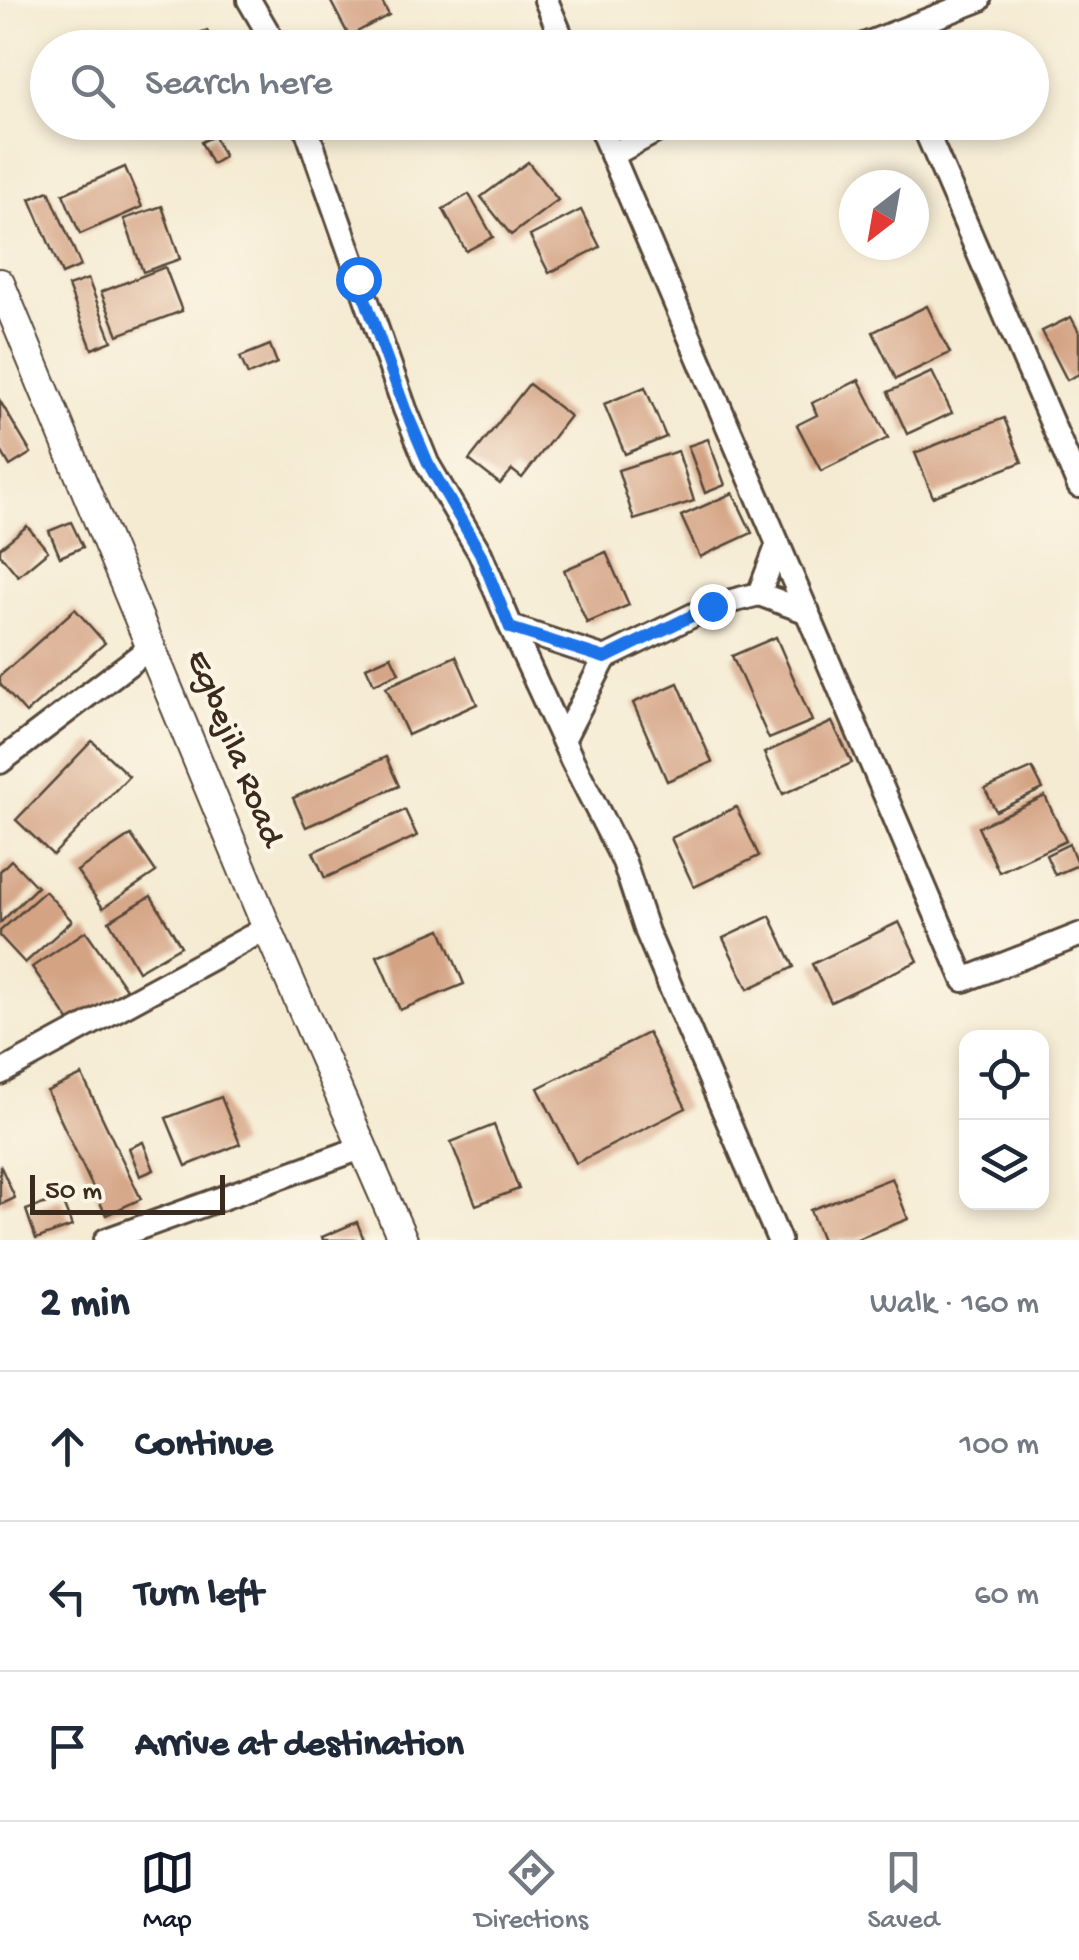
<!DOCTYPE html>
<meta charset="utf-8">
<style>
:root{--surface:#fff;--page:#f6f6f7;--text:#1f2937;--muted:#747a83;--line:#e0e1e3;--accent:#111827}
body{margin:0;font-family:"Gochi Hand",sans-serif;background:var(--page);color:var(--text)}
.controls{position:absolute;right:30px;bottom:30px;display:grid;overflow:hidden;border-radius:20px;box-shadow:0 5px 15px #0003}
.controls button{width:90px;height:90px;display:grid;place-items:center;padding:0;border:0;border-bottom:2px solid var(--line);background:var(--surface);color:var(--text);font:50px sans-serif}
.compass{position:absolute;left:839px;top:170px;width:90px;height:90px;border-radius:50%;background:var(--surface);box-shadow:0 5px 15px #0003;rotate:211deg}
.scale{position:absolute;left:30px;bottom:25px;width:195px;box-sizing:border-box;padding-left:10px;border:5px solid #3b2a1e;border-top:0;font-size:28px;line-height:35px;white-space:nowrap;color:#3b2a1e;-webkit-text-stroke:8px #fcf5e5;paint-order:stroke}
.stop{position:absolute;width:30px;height:30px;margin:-22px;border:8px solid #1a73e8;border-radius:50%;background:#fff}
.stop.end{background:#1a73e8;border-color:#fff;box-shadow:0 2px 10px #0008}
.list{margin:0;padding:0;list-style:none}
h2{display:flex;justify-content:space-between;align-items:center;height:130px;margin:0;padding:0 40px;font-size:42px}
h2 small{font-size:32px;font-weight:400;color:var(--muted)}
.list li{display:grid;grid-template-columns:65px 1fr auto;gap:30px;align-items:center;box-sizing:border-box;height:150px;padding:0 40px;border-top:2px solid var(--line)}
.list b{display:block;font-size:38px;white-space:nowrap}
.list em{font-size:32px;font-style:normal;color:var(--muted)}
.icon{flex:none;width:55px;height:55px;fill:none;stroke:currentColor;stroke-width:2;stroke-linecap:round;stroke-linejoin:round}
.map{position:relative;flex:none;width:1079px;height:1240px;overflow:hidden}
.search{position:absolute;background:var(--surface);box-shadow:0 5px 15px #0003;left:30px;right:30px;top:30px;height:110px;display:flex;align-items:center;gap:25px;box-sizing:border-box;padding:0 35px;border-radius:55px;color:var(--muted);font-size:38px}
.sheet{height:580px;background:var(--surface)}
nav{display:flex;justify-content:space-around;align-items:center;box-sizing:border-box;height:140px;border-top:2px solid var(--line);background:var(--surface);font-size:28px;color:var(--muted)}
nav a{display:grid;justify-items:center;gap:5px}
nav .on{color:var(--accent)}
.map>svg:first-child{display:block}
.building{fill:#d4a384}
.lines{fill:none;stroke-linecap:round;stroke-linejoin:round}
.minor-casing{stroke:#574739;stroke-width:28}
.tertiary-casing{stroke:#574739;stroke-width:32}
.minor{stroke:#fff;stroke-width:22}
.tertiary{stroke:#fff;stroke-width:28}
.route{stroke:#1a73e8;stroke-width:12}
.labels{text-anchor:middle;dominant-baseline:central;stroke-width:8;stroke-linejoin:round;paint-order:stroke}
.street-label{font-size:35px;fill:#3b2a1e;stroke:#fcf5e5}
</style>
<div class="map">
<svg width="1079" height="1240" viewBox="0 0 1079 1240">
<rect width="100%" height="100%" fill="#fcf5e5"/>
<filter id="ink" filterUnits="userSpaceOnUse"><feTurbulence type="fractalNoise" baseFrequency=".01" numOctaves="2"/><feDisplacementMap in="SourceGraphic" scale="20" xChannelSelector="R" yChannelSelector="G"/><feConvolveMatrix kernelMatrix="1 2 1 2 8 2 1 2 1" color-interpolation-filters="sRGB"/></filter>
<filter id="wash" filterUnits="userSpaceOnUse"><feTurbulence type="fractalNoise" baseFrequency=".0048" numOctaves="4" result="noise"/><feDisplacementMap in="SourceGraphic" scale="40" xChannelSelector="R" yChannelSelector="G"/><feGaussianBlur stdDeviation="2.25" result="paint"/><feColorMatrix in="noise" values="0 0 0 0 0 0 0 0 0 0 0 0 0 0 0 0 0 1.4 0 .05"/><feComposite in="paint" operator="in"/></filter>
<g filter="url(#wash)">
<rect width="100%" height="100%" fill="#f5ebd3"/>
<g id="blocks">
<g class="building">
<polygon points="330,0 381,0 389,15 349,36"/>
<polygon points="207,30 214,48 164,48 164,47"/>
<polygon points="214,136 224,157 212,164 201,142"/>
<polygon points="528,162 558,200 511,235 481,197"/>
<polygon points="125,167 142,207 80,234 63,194"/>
<polygon points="49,191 81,266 62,274 30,199"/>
<polygon points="469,194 493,237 466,251 443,209"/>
<polygon points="162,206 180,259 143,272 124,219"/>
<polygon points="581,210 600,247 549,273 530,236"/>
<polygon points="165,267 182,311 118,335 101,292"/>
<polygon points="88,279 112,341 92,349 68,286"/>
<polygon points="927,306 950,353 896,379 873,332"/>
<polygon points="1071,317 1079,332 1079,374 1067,380 1042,331"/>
<polygon points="270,345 277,363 248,375 240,357"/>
<polygon points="932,372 952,413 907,434 888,392"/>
<polygon points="859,380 888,438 821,471 797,425 817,415 812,403"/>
<polygon points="529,384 570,416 522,478 512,470 500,484 469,460"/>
<polygon points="645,387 666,437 625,454 604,404"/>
<polygon points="0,401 31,453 10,466 0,449"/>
<polygon points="1004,418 1022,462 933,497 915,453"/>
<polygon points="708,439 725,485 705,493 688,446"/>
<polygon points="678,451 694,501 634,520 618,470"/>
<polygon points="733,493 752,533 700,557 681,516"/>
<polygon points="71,522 83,547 60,557 49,531"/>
<polygon points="27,526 48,551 18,576 0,554 0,548"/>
<polygon points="606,552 629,605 587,623 564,570"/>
<polygon points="75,609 105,643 26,713 0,684 0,676"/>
<polygon points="776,637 812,721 769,739 732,656"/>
<polygon points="391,656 399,673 374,684 366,667"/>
<polygon points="456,656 477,704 408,735 386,687"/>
<polygon points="678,683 712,762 667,781 633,703"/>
<polygon points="832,722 852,763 783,794 764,753"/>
<polygon points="92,741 129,776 53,855 16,820"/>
<polygon points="386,757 399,786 306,827 293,798"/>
<polygon points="1032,768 1043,789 996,811 985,789"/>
<polygon points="1045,796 1066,841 999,872 978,827"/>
<polygon points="736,807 759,856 694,887 671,838"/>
<polygon points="405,810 417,836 325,878 313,852"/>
<polygon points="131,835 156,872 103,908 77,871"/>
<polygon points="1069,844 1078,865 1055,875 1046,855"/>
<polygon points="11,860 37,887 0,923 0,871"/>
<polygon points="45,891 72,921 25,963 0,936 0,931"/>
<polygon points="151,896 181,946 138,971 109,921"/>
<polygon points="770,916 794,967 748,989 723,938"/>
<polygon points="899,922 918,961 831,1002 812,964"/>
<polygon points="441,929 464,984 400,1010 377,956"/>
<polygon points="86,931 126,989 72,1025 32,967"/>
<polygon points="648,1033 686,1108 576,1163 538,1088"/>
<polygon points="82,1075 141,1199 106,1215 47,1091"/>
<polygon points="221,1097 240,1144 186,1166 166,1118"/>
<polygon points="494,1125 519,1189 476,1205 451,1142"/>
<polygon points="143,1142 154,1170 140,1176 129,1148"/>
<polygon points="0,1165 15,1198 0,1205"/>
<polygon points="892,1178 908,1219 855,1240 822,1240 810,1210"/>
<polygon points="61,1198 72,1226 36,1239 26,1210"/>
<polygon points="357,1222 364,1240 323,1240 322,1237"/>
</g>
</g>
</g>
<g filter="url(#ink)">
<use href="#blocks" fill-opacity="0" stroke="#574739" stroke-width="2.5"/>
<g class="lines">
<g class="minor-casing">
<g id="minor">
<polyline points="249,0 277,48"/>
<polyline points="546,0 566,48"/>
<polyline points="856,48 979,0"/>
<polyline points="304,122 405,409 427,463 480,553 511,627 572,760 624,862 647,932 779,1240"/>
<polyline points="598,122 964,980 1079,935"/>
<polyline points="922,122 1079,486"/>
<polyline points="612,155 673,122"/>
<polyline points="759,594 778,544"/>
<polyline points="511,627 605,658"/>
<polyline points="564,738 605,658 712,606 759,594 808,612"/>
<polyline points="0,762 151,647"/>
<polyline points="0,1073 267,928"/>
<polyline points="106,1240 364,1147"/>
</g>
</g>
<g class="tertiary-casing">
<polyline id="tertiary" points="0,283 267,928 403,1240"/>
</g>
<use href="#minor" class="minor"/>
<use href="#tertiary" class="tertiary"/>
</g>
</g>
<g class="lines" filter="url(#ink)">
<polyline class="route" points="358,279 405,409 428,463 480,553 510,628 605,658 712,606"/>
</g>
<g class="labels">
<g class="street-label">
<text transform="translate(233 749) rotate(68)">Egbejila Road</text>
</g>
</g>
</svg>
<div class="controls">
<button><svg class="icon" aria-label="locate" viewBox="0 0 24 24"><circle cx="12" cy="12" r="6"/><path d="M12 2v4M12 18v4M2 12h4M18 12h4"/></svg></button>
<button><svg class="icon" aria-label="layers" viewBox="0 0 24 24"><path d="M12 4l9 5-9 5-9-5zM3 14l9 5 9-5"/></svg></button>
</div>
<svg class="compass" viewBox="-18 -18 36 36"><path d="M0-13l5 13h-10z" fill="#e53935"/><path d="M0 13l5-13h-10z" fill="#747a83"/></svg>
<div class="scale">50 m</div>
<div class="stop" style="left:358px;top:279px"></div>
<div class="stop end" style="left:712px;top:606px"></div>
<div class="search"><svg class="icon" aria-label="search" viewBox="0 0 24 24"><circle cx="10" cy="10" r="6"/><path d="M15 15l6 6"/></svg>Search here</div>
</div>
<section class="sheet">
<h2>2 min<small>Walk · 160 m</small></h2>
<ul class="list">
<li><svg class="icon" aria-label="ahead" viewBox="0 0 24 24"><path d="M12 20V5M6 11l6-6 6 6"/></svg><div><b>Continue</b></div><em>100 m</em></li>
<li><svg class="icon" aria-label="left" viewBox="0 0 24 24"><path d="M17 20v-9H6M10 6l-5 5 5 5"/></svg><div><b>Turn left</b></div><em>60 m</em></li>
<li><svg class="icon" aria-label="arrive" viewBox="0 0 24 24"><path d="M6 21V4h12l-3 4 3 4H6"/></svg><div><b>Arrive at destination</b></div></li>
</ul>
</section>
<nav>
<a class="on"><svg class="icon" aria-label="map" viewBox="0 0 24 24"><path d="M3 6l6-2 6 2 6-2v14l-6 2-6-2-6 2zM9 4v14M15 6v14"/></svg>Map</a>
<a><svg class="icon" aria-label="directions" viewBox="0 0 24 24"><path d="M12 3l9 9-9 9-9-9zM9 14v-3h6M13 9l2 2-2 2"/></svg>Directions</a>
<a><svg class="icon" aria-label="saved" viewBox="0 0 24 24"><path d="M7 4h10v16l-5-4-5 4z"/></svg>Saved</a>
</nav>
